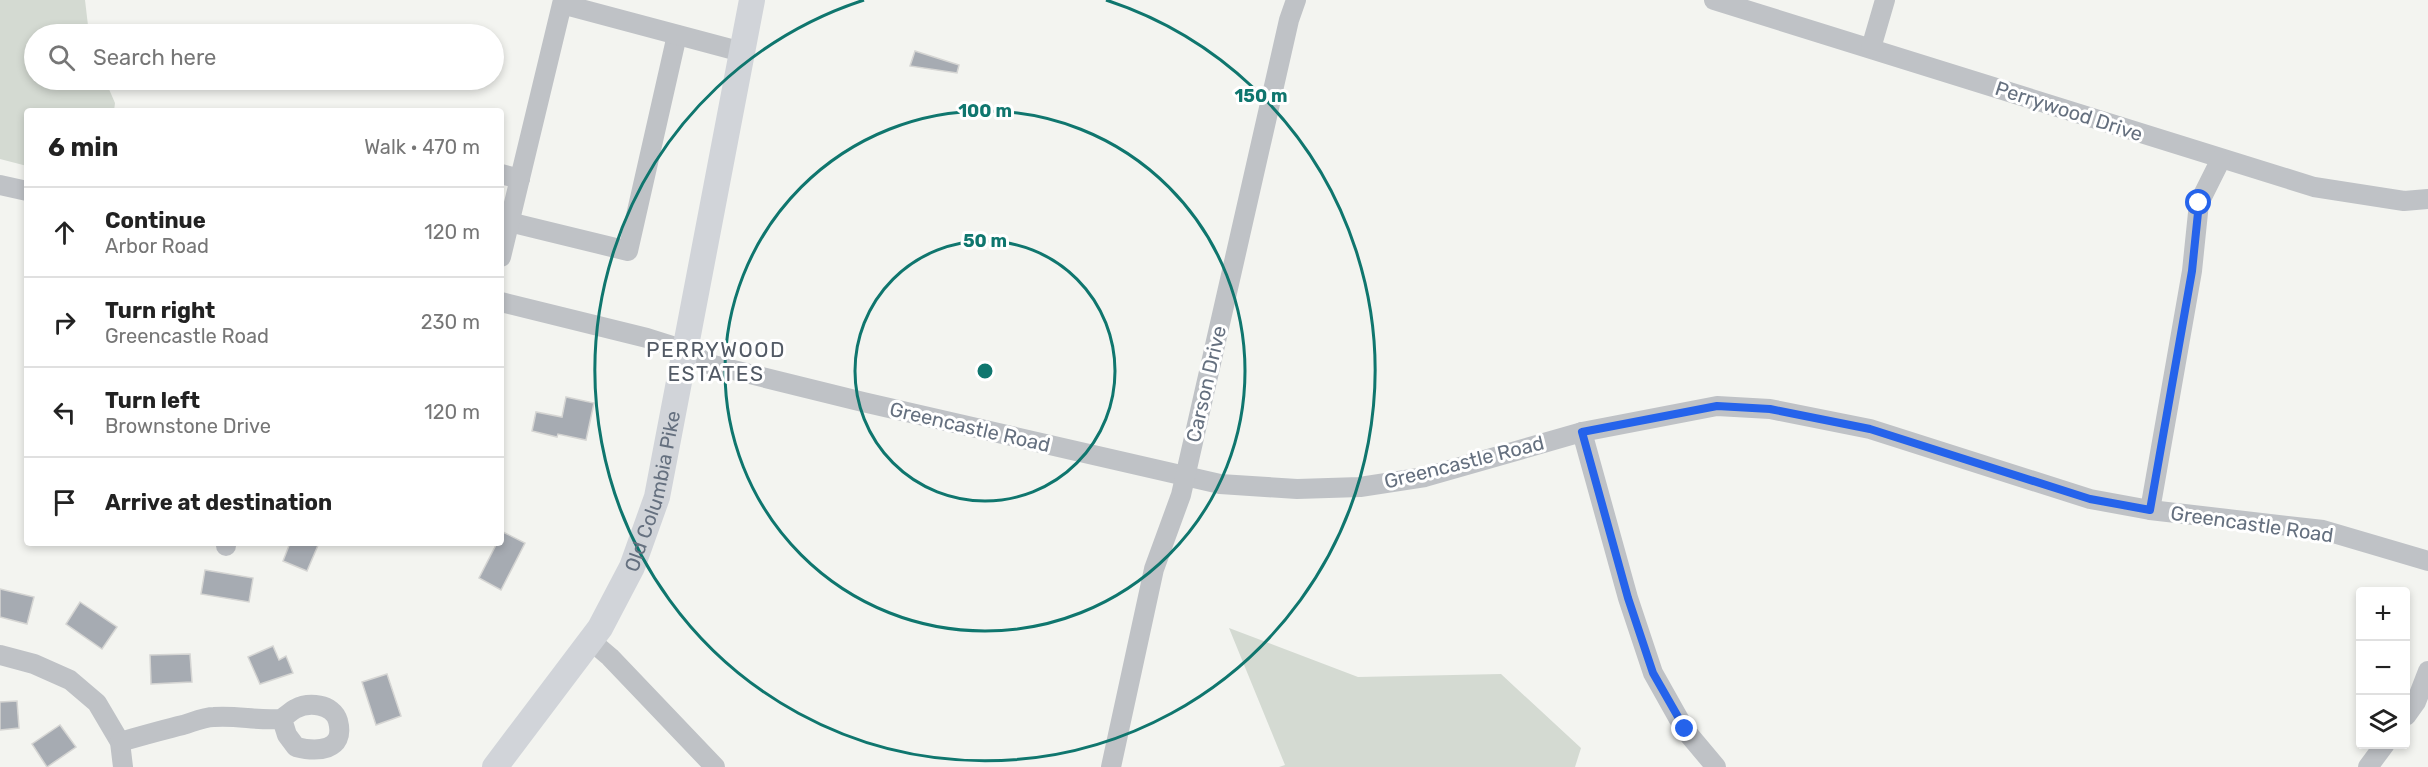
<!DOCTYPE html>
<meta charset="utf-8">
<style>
:root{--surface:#fff;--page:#f2f2f2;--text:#222;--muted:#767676;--line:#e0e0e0}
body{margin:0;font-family:Rubik,sans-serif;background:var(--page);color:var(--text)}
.controls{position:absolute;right:18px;bottom:18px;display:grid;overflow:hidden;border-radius:6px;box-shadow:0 3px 9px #0003}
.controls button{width:54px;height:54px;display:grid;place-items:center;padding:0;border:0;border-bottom:2px solid var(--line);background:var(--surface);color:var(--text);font:30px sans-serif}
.stop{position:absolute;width:18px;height:18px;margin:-14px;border:4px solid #2563eb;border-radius:50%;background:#fff}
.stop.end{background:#2563eb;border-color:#fff;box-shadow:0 2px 6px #0008}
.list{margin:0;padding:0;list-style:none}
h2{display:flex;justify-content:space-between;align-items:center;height:78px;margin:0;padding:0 24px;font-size:26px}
h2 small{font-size:20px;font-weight:400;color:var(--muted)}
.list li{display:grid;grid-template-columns:39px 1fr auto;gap:18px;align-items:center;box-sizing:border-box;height:90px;padding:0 24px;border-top:2px solid var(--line)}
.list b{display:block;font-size:22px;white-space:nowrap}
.list p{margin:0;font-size:20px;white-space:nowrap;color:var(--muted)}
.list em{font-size:20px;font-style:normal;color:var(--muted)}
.icon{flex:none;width:33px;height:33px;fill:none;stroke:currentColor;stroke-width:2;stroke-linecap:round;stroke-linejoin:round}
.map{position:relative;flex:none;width:2428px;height:767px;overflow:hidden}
.search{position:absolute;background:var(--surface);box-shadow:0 3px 9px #0003;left:24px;top:24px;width:480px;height:66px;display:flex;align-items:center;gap:15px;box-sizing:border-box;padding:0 21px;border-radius:33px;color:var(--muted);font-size:22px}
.panel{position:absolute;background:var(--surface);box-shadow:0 3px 9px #0003;left:24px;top:108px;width:480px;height:438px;border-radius:6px}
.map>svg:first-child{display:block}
.green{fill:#d4dad2}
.building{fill:#a6abb2;stroke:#d5d5d3;stroke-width:1.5}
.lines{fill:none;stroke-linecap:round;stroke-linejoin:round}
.minor{stroke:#bfc2c6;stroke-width:20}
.major{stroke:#d1d4d9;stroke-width:26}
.route{stroke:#2563eb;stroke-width:8}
.ring{fill:none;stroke:#0f766e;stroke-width:3}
.labels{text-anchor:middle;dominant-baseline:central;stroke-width:6;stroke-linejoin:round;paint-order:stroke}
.street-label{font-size:20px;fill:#65707f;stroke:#fff}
.neighbourhood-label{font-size:21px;letter-spacing:1.5px;fill:#525a65;stroke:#fff}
.centre{fill:#0f766e;stroke:#fff;stroke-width:3}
.ring-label{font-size:18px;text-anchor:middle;font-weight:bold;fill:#0f766e;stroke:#fff;stroke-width:6;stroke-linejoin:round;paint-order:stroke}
</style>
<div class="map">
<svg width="2428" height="767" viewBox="0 0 2428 767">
<rect width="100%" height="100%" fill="#f3f4f0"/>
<g class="green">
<polygon points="0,0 85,0 89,34 34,34 34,80 105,80 115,103 114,111 27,111 27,166 0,159"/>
<polygon points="1229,628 1358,677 1501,674 1581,748 1575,767 1279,767 1285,765"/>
</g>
<g class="building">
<polygon points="915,51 959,65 957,73 910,66"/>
<polygon points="566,397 594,403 586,440 558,434 557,437 532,431 536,412 562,417"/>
<polygon points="503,532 525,543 501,590 479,578 497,543 501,543"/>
<polygon points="290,543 319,543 307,571 283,561"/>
<polygon points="205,570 253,578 249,602 201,594"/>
<polygon points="0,589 34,597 27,624 0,617"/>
<polygon points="80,602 117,627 102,649 66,624"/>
<polygon points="273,646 279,660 286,656 293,673 260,684 248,657"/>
<polygon points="190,654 192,682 151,684 150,655"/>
<polygon points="387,674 401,716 376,725 362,682"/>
<polygon points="17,701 19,728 0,730 0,702"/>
<polygon points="60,725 76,747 47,767 32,744"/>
</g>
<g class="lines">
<g class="minor">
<polyline points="1714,0 2314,187 2404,201 2428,199"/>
<polyline points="1871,48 1885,0"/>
<polyline points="501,174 520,179"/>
<polyline points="0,185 27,191"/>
<polyline points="501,220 628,251 677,35"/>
<polyline points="501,257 562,4 742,52"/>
<polyline points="501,302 647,338 685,350 709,364 863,402 1220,484 1297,489 1360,487 1425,477 1582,432 1717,406 1770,409 1870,429 2090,499 2150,510 2323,530 2428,561"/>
<polyline points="1582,432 1628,598 1653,673 1685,730 1716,767"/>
<polyline points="2150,510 2192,271 2199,203 2221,159"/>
<polyline points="226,543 226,546"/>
<polyline points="590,640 610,657 715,767"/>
<polyline points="0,655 34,664 70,680 97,703 120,742 123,767"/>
<polyline points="2406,716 2416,702 2428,671"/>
<path d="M120 742C141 736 162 730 183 725 193 722 204 717 214 717 236 715 258 721 279 719 285 718 289 712 295 709 308 702 333 703 338 721 346 752 316 752 296 747L287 735 282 719"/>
<polyline points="1111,767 1154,569 1181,495 1289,20 1296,0"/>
<polyline points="2368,767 2385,744"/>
</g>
<path class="major" id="s1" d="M495 767 600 628 632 567 657 497 752 0"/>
</g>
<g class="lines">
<polyline class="route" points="1685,729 1653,673 1628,598 1582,432 1717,406 1770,409 1870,429 2090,499 2150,510 2192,271 2199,203"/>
</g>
<g class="ring">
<circle cx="985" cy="371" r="130"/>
<circle cx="985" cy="371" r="260"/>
<path d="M1106 0A390 390 0 1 1 864 0"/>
</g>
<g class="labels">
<g class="street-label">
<text transform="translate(2069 111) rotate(18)">Perrywood Drive</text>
<text transform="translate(1206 384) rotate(-77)">Carson Drive</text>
<text transform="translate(970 427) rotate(13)">Greencastle Road</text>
<text transform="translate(1464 462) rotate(-14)">Greencastle Road</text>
<text stroke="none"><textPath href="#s1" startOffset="322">Old Columbia Pike</textPath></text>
<text transform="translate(2252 524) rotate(8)">Greencastle Road</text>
</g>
<g class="neighbourhood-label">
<text x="716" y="349">PERRYWOOD<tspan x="716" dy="24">ESTATES</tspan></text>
</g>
</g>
<circle cx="985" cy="371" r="9" class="centre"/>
<g class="ring-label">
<text x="1261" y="102">150 m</text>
<text x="985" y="117">100 m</text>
<text x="985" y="247">50 m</text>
</g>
</svg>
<div class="controls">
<button>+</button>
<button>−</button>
<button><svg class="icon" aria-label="layers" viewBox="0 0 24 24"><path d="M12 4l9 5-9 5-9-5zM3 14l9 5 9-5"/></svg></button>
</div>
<div class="stop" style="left:2199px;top:203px"></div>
<div class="stop end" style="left:1685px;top:729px"></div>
<div class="search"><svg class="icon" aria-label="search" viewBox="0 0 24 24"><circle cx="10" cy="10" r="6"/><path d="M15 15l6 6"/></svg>Search here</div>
<section class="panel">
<h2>6 min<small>Walk · 470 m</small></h2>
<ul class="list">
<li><svg class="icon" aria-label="ahead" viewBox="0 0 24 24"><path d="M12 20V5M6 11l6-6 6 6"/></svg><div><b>Continue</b><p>Arbor Road</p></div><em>120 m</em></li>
<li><svg class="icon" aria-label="right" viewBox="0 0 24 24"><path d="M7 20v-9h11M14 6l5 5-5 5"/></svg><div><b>Turn right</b><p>Greencastle Road</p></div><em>230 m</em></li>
<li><svg class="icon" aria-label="left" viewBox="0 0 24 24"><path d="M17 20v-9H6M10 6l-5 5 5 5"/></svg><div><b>Turn left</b><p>Brownstone Drive</p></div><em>120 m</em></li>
<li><svg class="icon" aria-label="arrive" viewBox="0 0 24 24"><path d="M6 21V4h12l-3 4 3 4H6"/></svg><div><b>Arrive at destination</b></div></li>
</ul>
</section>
</div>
